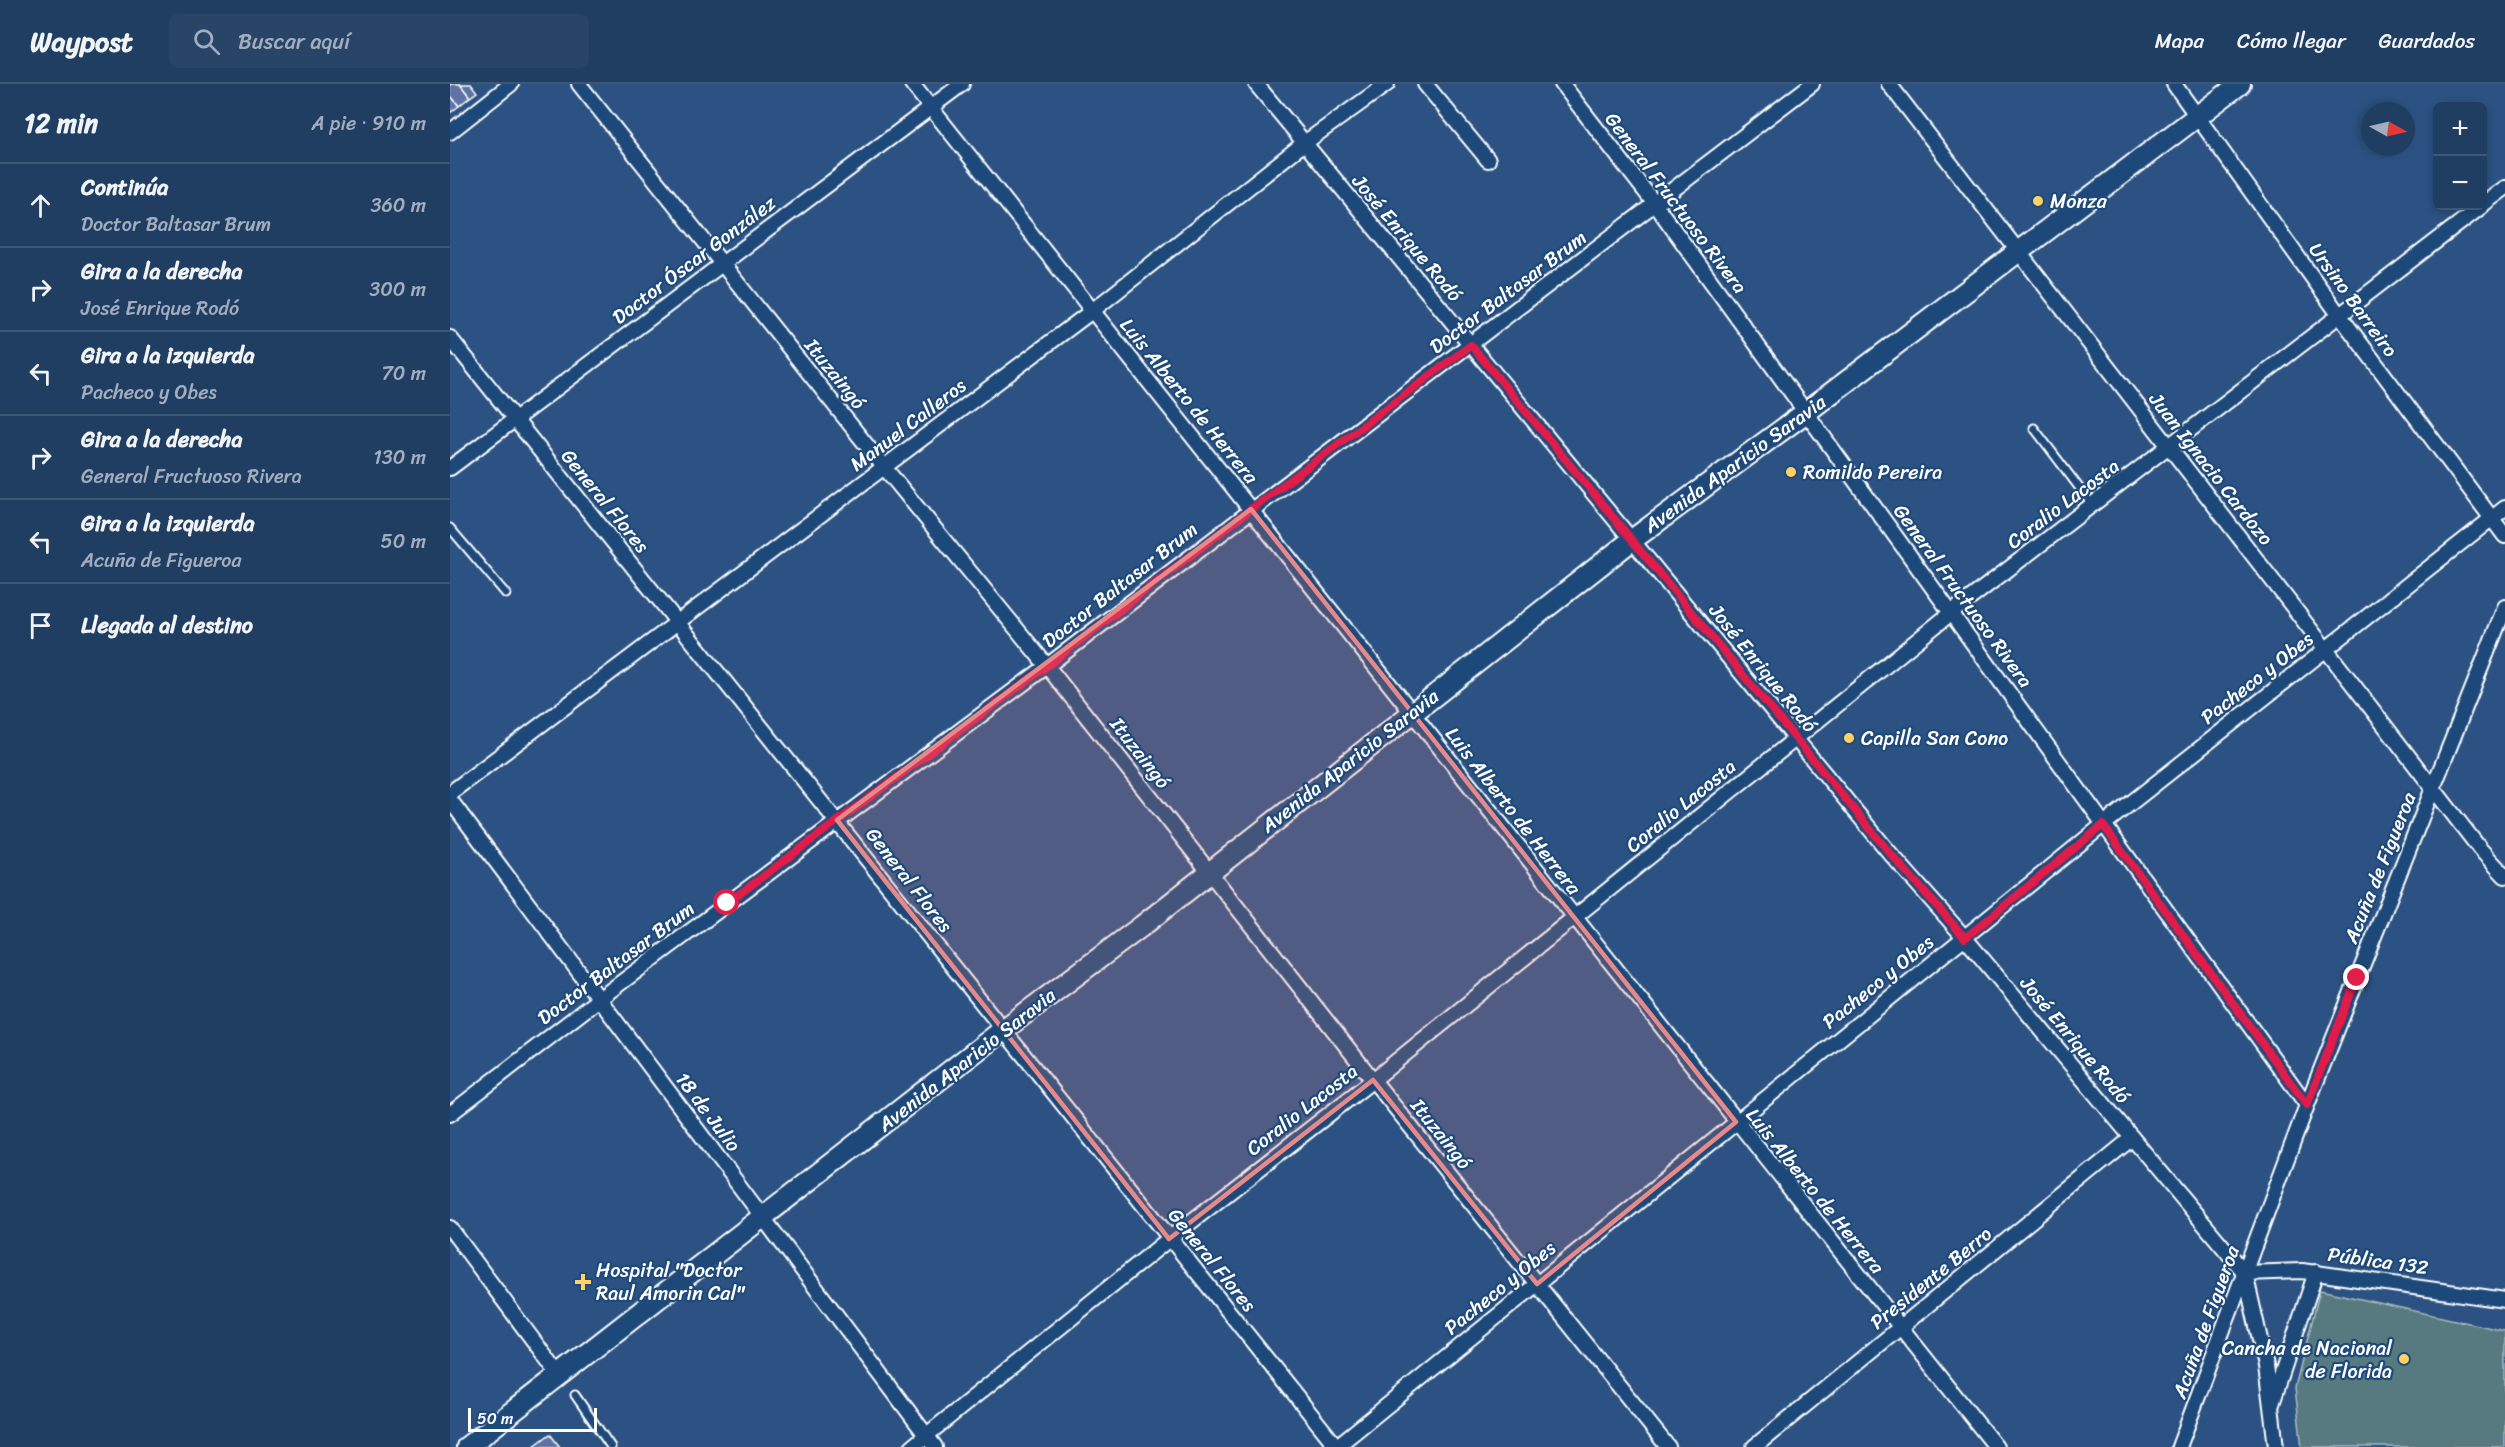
<!DOCTYPE html>
<html lang="es">
<meta charset="utf-8">
<style>
:root{--surface:#203e62;--page:#284568;--text:#f1f3f6;--muted:#a2aebe;--line:#3d5777}
body{margin:0;font-family:Sriracha,sans-serif;background:var(--page);color:var(--text)}
.controls{position:absolute;right:18px;top:18px;display:grid;overflow:hidden;border-radius:9px;box-shadow:0 3px 9px #0003}
.controls button{width:54px;height:54px;display:grid;place-items:center;padding:0;border:0;border-bottom:2px solid var(--line);background:var(--surface);color:var(--text);font:30px sans-serif}
.compass{position:absolute;left:1911px;top:18px;width:54px;height:54px;border-radius:50%;background:var(--surface);box-shadow:0 3px 9px #0003;rotate:98deg}
.scale{position:absolute;left:18px;bottom:15px;width:129px;box-sizing:border-box;padding-left:6px;border:3px solid #fff;border-top:0;font-size:16px;line-height:21px;white-space:nowrap;color:#fff;-webkit-text-stroke:4px #1f4a7a;paint-order:stroke}
.stop{position:absolute;width:18px;height:18px;margin:-14px;border:4px solid #e11d48;border-radius:50%;background:#fff}
.stop.end{background:#e11d48;border-color:#fff;box-shadow:0 2px 6px #0008}
.list{margin:0;padding:0;list-style:none}
h2{display:flex;justify-content:space-between;align-items:center;height:78px;margin:0;padding:0 24px;font-size:26px}
h2 small{font-size:20px;font-weight:400;color:var(--muted)}
.list li{display:grid;grid-template-columns:39px 1fr auto;gap:18px;align-items:center;box-sizing:border-box;height:84px;padding:0 24px;border-top:2px solid var(--line)}
.list b{display:block;font-size:22px;white-space:nowrap}
.list p{margin:0;font-size:20px;white-space:nowrap;color:var(--muted)}
.list em{font-size:20px;font-style:normal;color:var(--muted)}
.icon{flex:none;width:33px;height:33px;fill:none;stroke:currentColor;stroke-width:2;stroke-linecap:round;stroke-linejoin:round}
.map{position:relative;flex:none;width:2055px;height:1363px;overflow:hidden}
header{display:flex;align-items:center;gap:36px;box-sizing:border-box;height:84px;padding:0 30px;background:var(--surface);border-bottom:2px solid var(--line)}
header strong{font-size:28px}
nav{display:flex;gap:33px;margin-inline-start:auto;font-size:21px}
.search{width:420px;height:54px;background:var(--page);display:flex;align-items:center;gap:15px;box-sizing:border-box;padding:0 21px;border-radius:9px;color:var(--muted);font-size:22px}
main{display:flex}
aside{flex:1;background:var(--surface)}
.map>svg:first-child{display:block}
.green{fill:#577a7f;stroke:#abbcbf;stroke-width:1.5}
.building{fill:#5d73a3;stroke:#fff;stroke-width:1.5}
.lines{fill:none;stroke-linecap:round;stroke-linejoin:round}
.lane-casing{stroke:#fff;stroke-width:11}
.street-casing{stroke:#fff;stroke-width:18}
.secondary-casing{stroke:#fff;stroke-width:24}
.lane{stroke:#1f4a7a;stroke-width:7}
.street{stroke:#1f4a7a;stroke-width:14}
.secondary{stroke:#1f4a7a;stroke-width:20}
.route{stroke:#e11d48;stroke-width:8}
.marked{fill:#e88989;fill-opacity:0.2;stroke:#e88989;stroke-width:4.5;stroke-linejoin:round}
.poi-dot{fill:#ffd166;stroke:#1f4a7a;stroke-width:2}
.labels{text-anchor:middle;dominant-baseline:central;stroke-width:4.5;stroke-linejoin:round;paint-order:stroke}
.poi-label{font-size:20px;fill:#fff;stroke:#1f4a7a;text-anchor:start}
.street-label{font-size:20px;fill:#fff;stroke:#1f4a7a}
</style>
<header>
<strong>Waypost</strong>
<div class="search"><svg class="icon" aria-label="search" viewBox="0 0 24 24"><circle cx="10" cy="10" r="6"/><path d="M15 15l6 6"/></svg>Buscar aquí</div>
<nav><a>Mapa</a><a>Cómo llegar</a><a>Guardados</a></nav>
</header>
<main>
<aside>
<h2>12 min<small>A pie · 910 m</small></h2>
<ul class="list">
<li><svg class="icon" aria-label="ahead" viewBox="0 0 24 24"><path d="M12 20V5M6 11l6-6 6 6"/></svg><div><b>Continúa</b><p>Doctor Baltasar Brum</p></div><em>360 m</em></li>
<li><svg class="icon" aria-label="right" viewBox="0 0 24 24"><path d="M7 20v-9h11M14 6l5 5-5 5"/></svg><div><b>Gira a la derecha</b><p>José Enrique Rodó</p></div><em>300 m</em></li>
<li><svg class="icon" aria-label="left" viewBox="0 0 24 24"><path d="M17 20v-9H6M10 6l-5 5 5 5"/></svg><div><b>Gira a la izquierda</b><p>Pacheco y Obes</p></div><em>70 m</em></li>
<li><svg class="icon" aria-label="right" viewBox="0 0 24 24"><path d="M7 20v-9h11M14 6l5 5-5 5"/></svg><div><b>Gira a la derecha</b><p>General Fructuoso Rivera</p></div><em>130 m</em></li>
<li><svg class="icon" aria-label="left" viewBox="0 0 24 24"><path d="M17 20v-9H6M10 6l-5 5 5 5"/></svg><div><b>Gira a la izquierda</b><p>Acuña de Figueroa</p></div><em>50 m</em></li>
<li><svg class="icon" aria-label="arrive" viewBox="0 0 24 24"><path d="M6 21V4h12l-3 4 3 4H6"/></svg><div><b>Llegada al destino</b></div></li>
</ul>
</aside>
<div class="map">
<svg width="2055" height="1363" viewBox="0 0 2055 1363">
<rect width="100%" height="100%" fill="#2b5282"/>
<filter id="ink" filterUnits="userSpaceOnUse"><feTurbulence type="fractalNoise" baseFrequency=".0167" numOctaves="2"/><feDisplacementMap in="SourceGraphic" scale="12" xChannelSelector="R" yChannelSelector="G"/><feConvolveMatrix kernelMatrix="1 2 1 2 8 2 1 2 1" color-interpolation-filters="sRGB"/></filter>
<g filter="url(#ink)">
<polygon class="green" points="1870,1206 2055,1247 2055,1363 1852,1363 1845,1304"/>
<g class="building">
<polygon points="0,0 10,0 20,13 9,22 0,11"/>
<polygon points="10,0 21,0 27,8 20,13"/>
<polygon points="0,11 9,22 0,29"/>
<polygon points="100,1350 110,1363 83,1363"/>
</g>
<g class="lines">
<g class="lane-casing">
<g id="lane">
<polyline points="1584,344 1643,422"/>
<polyline points="0,444 56,510"/>
<polyline points="125,1311 161,1363"/>
</g>
</g>
<g class="street-casing">
<g id="street">
<polyline points="129,0 434,383 597,582 923,996 1218,1363"/>
<path d="M462 0C825 453 1182 911 1546 1363"/>
<polyline points="806,0 1439,768 1515,854 1795,1189 1816,1282 1826,1363"/>
<polyline points="975,0 1038,76"/>
<polyline points="1112,0 1205,120 1857,1021"/>
<polyline points="1439,0 2030,765 2055,792"/>
<polyline points="1724,0 1890,232 2055,452"/>
<polyline points="0,48 61,0"/>
<polyline points="2032,121 2055,104"/>
<polyline points="0,254 887,1363"/>
<polyline points="0,384 512,0"/>
<polyline points="0,709 642,227 853,60 937,0"/>
<polyline points="0,716 485,1363"/>
<polyline points="0,1030 149,915 597,582 1362,0"/>
<polyline points="0,1144 109,1291"/>
<polyline points="1795,1189 1852,1187 2055,1216"/>
<polyline points="1822,1320 1866,1188"/>
<polyline points="462,1363 719,1155 923,996 1501,529 2032,122"/>
<polyline points="886,1363 1653,741 2055,424"/>
<polyline points="1304,1363 1682,1054"/>
<polyline points="1729,1363 1857,1021 2055,523"/>
</g>
</g>
<g class="secondary-casing">
<polyline id="secondary" points="17,1363 553,946 692,842 1182,456 1355,329 1790,0"/>
</g>
<use href="#lane" class="lane"/>
<use href="#street" class="street"/>
<use href="#secondary" class="secondary"/>
</g>
</g>
<g class="lines" filter="url(#ink)">
<polyline class="route" points="277,819 597,582 801,425 1021,261 1439,768 1515,854 1653,741 1857,1021 1907,894"/>
</g>
<path class="marked" d="M801 425 1286 1038 1087 1200 923 996 719 1155 387 736Z"/>
<g class="poi-dot">
<circle cx="1588" cy="117" r="6"/>
<circle cx="1341" cy="388" r="6"/>
<circle cx="1399" cy="654" r="6"/>
<path d="M130 1189h6v6h6v6h-6v6h-6v-6h-6v-6h6z"/>
<circle cx="1954" cy="1275" r="6"/>
</g>
<g class="labels">
<g class="poi-label">
<text x="1600" y="117">Monza</text>
<text x="1353" y="388">Romildo Pereira</text>
<text x="1411" y="654">Capilla San Cono</text>
<text x="146" y="1186">Hospital "Doctor<tspan x="146" dy="23">Raul Amorin Cal"</tspan></text>
<text x="1942" y="1264" text-anchor="end">Cancha de Nacional<tspan x="1942" dy="23">de Florida</tspan></text>
</g>
<g class="street-label">
<text transform="translate(1226 119) rotate(53)">General Fructuoso Rivera</text>
<text transform="translate(957 154) rotate(50)">José Enrique Rodó</text>
<text transform="translate(244 176) rotate(-37)">Doctor Óscar González</text>
<text transform="translate(1058 208) rotate(-37)">Doctor Baltasar Brum</text>
<text transform="translate(1903 216) rotate(54)">Ursino Barreiro</text>
<text transform="translate(385 290) rotate(51)">Ituzaingó</text>
<text transform="translate(739 317) rotate(51)">Luis Alberto de Herrera</text>
<text transform="translate(458 341) rotate(-37)">Manuel Calleros</text>
<text transform="translate(1285 380) rotate(-36)">Avenida Aparicio Saravia</text>
<text transform="translate(1761 385) rotate(52)">Juan Ignacio Cardozo</text>
<text transform="translate(155 417) rotate(51)">General Flores</text>
<text transform="translate(1613 420) rotate(-37)">Coralio Lacosta</text>
<text transform="translate(670 501) rotate(-38)">Doctor Baltasar Brum</text>
<text transform="translate(1513 512) rotate(54)">General Fructuoso Rivera</text>
<text transform="translate(1313 584) rotate(51)">José Enrique Rodó</text>
<text transform="translate(1807 594) rotate(-38)">Pacheco y Obes</text>
<text transform="translate(690 669) rotate(52)">Ituzaingó</text>
<text transform="translate(900 677) rotate(-38)">Avenida Aparicio Saravia</text>
<text transform="translate(1231 722) rotate(-39)">Coralio Lacosta</text>
<text transform="translate(1063 727) rotate(52)">Luis Alberto de Herrera</text>
<text transform="translate(1930 784) rotate(-68)">Acuña de Figueroa</text>
<text transform="translate(459 796) rotate(52)">General Flores</text>
<text transform="translate(166 879) rotate(-37)">Doctor Baltasar Brum</text>
<text transform="translate(1428 898) rotate(-39)">Pacheco y Obes</text>
<text transform="translate(1625 956) rotate(50)">José Enrique Rodó</text>
<text transform="translate(517 976) rotate(-38)">Avenida Aparicio Saravia</text>
<text transform="translate(852 1026) rotate(-38)">Coralio Lacosta</text>
<text transform="translate(258 1028) rotate(53)">18 de Julio</text>
<text transform="translate(991 1050) rotate(51)">Ituzaingó</text>
<text transform="translate(1365 1107) rotate(51)">Luis Alberto de Herrera</text>
<text transform="translate(762 1176) rotate(51)">General Flores</text>
<text transform="translate(1928 1177) rotate(8)">Pública 132</text>
<text transform="translate(1481 1194) rotate(-39)">Presidente Berro</text>
<text transform="translate(1050 1204) rotate(-39)">Pacheco y Obes</text>
<text transform="translate(1756 1238) rotate(-70)">Acuña de Figueroa</text>
</g>
</g>
</svg>
<div class="controls">
<button>+</button>
<button>−</button>
</div>
<svg class="compass" viewBox="-18 -18 36 36"><path d="M0-13l5 13h-10z" fill="#e53935"/><path d="M0 13l5-13h-10z" fill="#a2aebe"/></svg>
<div class="scale">50 m</div>
<div class="stop" style="left:277px;top:819px"></div>
<div class="stop end" style="left:1907px;top:894px"></div>
</div>
</main>
